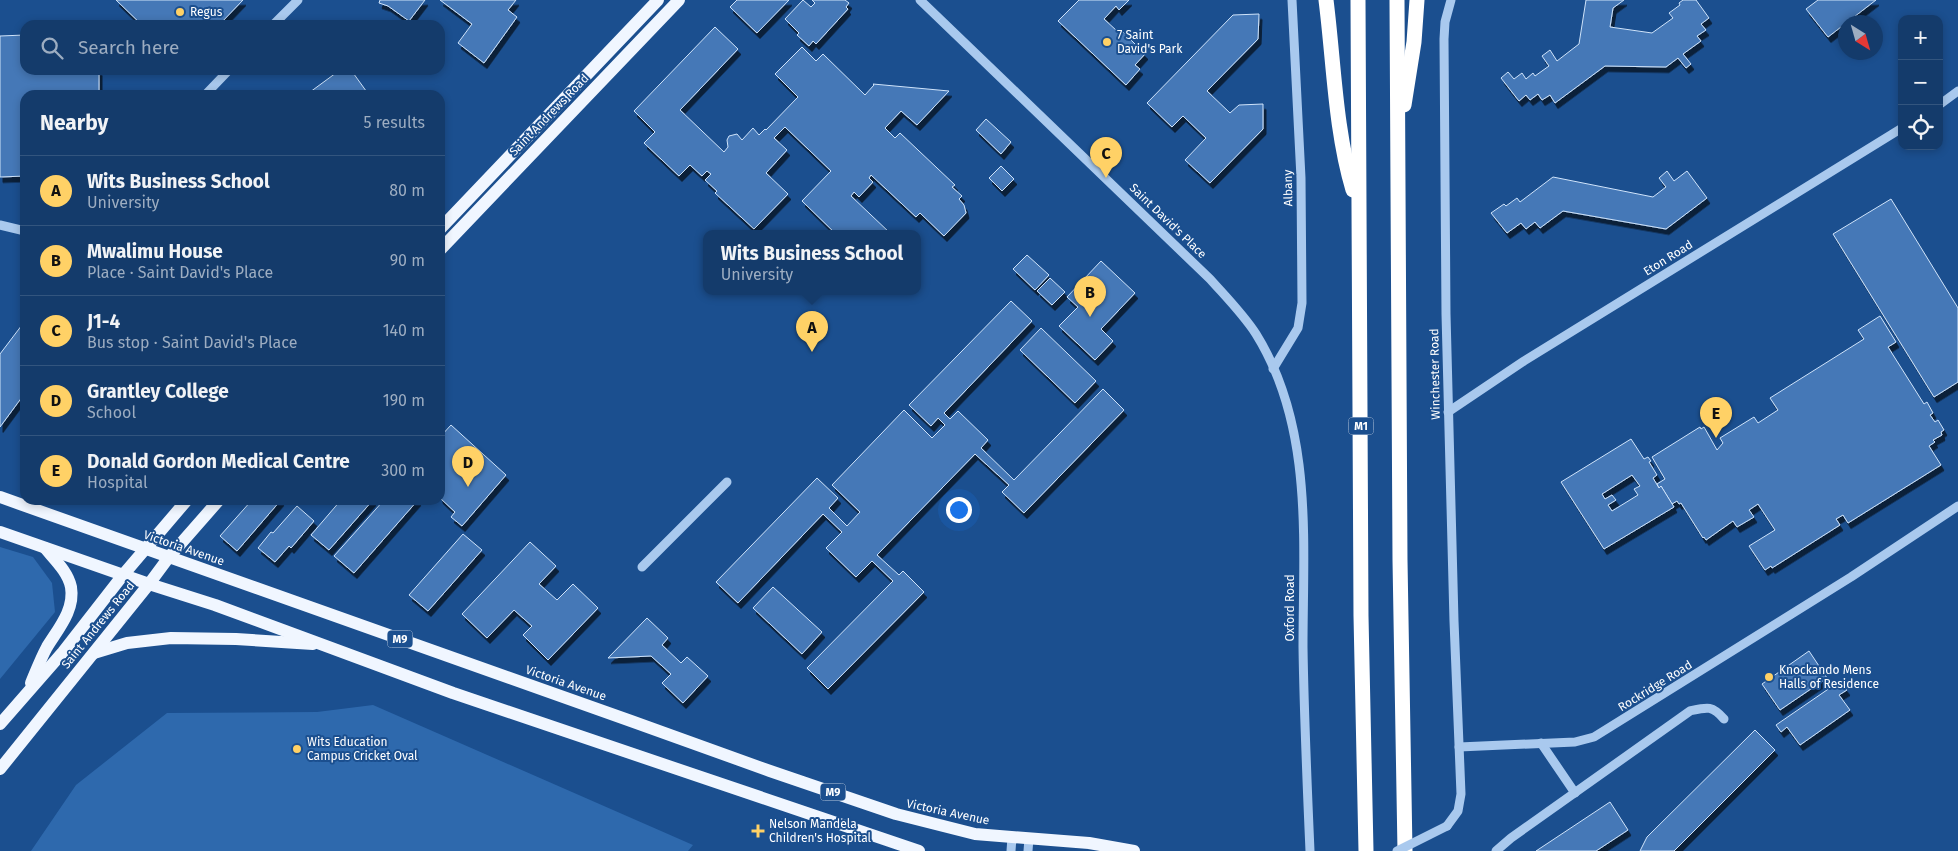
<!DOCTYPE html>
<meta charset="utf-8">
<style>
:root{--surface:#143b6b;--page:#214673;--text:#f1f3f6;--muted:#9dadc1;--line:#33557e;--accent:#ffd166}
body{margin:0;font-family:"Fira Sans",sans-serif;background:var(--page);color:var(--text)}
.controls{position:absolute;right:15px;top:15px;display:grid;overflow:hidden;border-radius:10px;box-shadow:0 2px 8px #0003}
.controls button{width:45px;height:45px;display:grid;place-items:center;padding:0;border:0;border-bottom:1px solid var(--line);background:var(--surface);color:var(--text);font:25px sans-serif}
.compass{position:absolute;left:1838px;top:15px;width:45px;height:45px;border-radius:50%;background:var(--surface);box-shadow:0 2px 8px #0003;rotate:143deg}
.you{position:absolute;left:958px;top:509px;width:18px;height:18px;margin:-12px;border:4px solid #fff;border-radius:50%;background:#1a73e8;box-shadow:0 0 0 8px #1a73e833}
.badge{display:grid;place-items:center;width:32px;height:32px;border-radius:50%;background:var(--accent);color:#111;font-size:16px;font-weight:700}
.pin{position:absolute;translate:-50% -41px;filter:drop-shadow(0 1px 2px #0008)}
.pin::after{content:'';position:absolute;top:26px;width:18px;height:15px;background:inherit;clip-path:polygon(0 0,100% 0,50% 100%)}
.popup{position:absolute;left:703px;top:230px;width:218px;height:65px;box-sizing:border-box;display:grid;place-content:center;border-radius:10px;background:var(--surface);filter:drop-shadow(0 1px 4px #0005);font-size:16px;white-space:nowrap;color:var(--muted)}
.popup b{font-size:19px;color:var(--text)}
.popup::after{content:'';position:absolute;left:50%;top:100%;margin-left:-10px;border:10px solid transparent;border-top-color:var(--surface)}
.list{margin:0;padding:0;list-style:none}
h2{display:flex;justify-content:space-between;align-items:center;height:65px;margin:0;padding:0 20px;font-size:21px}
h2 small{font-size:16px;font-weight:400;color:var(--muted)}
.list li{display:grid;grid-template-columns:32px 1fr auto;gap:15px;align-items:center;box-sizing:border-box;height:70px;padding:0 20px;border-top:1px solid var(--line)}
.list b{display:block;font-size:19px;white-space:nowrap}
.list p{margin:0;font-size:16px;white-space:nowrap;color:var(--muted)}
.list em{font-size:16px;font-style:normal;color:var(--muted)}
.icon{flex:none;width:28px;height:28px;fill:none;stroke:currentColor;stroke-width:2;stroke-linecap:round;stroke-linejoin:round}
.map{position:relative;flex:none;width:1958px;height:851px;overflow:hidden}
.search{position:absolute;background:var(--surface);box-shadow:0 2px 8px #0003;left:20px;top:20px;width:425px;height:55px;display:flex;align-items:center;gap:12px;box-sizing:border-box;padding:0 18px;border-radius:15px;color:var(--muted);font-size:19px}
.panel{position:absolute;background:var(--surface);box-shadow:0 2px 8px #0003;left:20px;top:90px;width:425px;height:415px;border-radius:15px}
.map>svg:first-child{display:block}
.park{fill:#2e69ad}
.building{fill:#4478b7;stroke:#cfe3fa;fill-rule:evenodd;filter:url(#shadow)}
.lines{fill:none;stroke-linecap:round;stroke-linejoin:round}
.minor{stroke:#a9c9ee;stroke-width:9}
.major{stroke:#f0f6ff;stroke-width:12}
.highway{stroke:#fff;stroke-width:15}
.minor-bridge{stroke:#a9c9ee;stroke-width:9}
.poi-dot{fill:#ffd166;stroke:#1b4f8f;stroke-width:2}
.labels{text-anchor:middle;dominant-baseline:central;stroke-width:4;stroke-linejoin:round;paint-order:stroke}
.shield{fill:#1b4f8f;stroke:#bbcadd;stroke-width:1}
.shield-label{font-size:11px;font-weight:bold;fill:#fff}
.poi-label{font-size:12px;fill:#fff;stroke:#1b4f8f;text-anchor:start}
.street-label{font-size:12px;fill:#fff;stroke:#1b4f8f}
</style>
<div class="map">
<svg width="1958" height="851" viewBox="0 0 1958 851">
<defs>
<filter id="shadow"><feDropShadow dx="3" dy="5.5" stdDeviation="0" flood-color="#0009"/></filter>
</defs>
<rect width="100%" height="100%" fill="#1b4f8f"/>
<g class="park">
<polygon points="0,547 33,557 52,583 55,612 0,679"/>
<polygon points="373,705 693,845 688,851 31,851 76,785 167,713 317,712"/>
</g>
<g class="building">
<polygon points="116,0 243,0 219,25 142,25"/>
<polygon points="380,0 425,0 409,21 388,6 379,3"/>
<polygon points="440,0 516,0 508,10 517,17 484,63 458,43 472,24"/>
<polygon points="737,0 789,0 757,33 730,7"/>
<polygon points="803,0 811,7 815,3 812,0 845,0 849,3 846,7 848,9 816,44 813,41 809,46 797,35 799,33 785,19"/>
<polygon points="1079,0 1129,0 1119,10 1116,6 1104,19 1117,31 1120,29 1145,54 1135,65 1140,69 1126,85 1058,21"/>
<polygon points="1586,0 1624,0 1613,8 1610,27 1652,33 1673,18 1669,13 1680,5 1679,3 1683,0 1696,0 1709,18 1701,24 1706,30 1697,36 1701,41 1683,54 1691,64 1686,68 1678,58 1666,67 1605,66 1555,103 1550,95 1542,100 1538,94 1530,100 1526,95 1519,101 1501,78 1508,72 1514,79 1522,73 1526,79 1533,73 1535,76 1549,66 1542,56 1550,50 1557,61 1579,44"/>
<polygon points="1818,0 1876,0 1828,37 1806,9"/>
<polygon points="1259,14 1258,39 1207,91 1230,113 1239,105 1263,104 1263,129 1210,183 1185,160 1206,138 1183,116 1172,127 1147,103 1233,15"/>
<polygon points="715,27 738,49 680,110 724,152 728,147 727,140 729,136 737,134 742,140 753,128 759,135 765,129 766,130 798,97 775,74 802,47 816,61 823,54 865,95 874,85 873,84 949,91 917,125 901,111 885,128 895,138 900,133 955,185 952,187 962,196 959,199 964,205 966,213 944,236 920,213 916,217 871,175 869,178 873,182 859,197 854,192 851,196 890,233 835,233 802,201 831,171 785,127 774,138 787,150 766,173 788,194 754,229 715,193 717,191 705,180 711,174 707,171 702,176 690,165 679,176 644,143 655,132 634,111"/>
<polygon points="25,35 25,70 99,70 99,95 25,95 25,176 0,177 0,36"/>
<polygon points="340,70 351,70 369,95 306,95"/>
<polygon points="986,119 1011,142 1001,154 976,130"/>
<polygon points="1001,166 1014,179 1002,191 989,178"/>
<polygon points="1667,171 1674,181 1687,171 1707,198 1666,229 1563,211 1540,228 1535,222 1526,229 1521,223 1507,233 1491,213 1504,204 1506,206 1517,198 1520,202 1553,177 1653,197 1666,187 1659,178"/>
<polygon points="1891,199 1958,308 1958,382 1934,397 1833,234"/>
<polygon points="1027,255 1049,275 1035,290 1013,269"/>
<polygon points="1101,261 1135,293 1101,329 1113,341 1095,360 1059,326 1078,307 1067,297"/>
<polygon points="1050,278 1065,292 1052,305 1037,291"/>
<polygon points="1011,301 1032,321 944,413 950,419 958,411 988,440 981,448 1014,480 1103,389 1124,410 1024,513 1002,492 1009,485 975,454 877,555 899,575 903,571 924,592 828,689 807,668 893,581 872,561 856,577 826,548 842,532 823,514 738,603 716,582 817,478 838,498 829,508 847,526 860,512 832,485 904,410 932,438 945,425 938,418 931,426 909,405"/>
<polygon points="1880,316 1896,342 1888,347 1924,404 1927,402 1933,413 1930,415 1935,422 1938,420 1944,430 1941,432 1942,435 1933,440 1935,442 1929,446 1941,465 1848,523 1843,515 1836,519 1840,525 1772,568 1771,566 1765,570 1749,546 1775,530 1758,504 1749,510 1754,517 1737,527 1733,521 1706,540 1704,537 1703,538 1681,503 1679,504 1677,501 1672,504 1661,486 1659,488 1657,484 1665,479 1652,457 1700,427 1701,429 1704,427 1717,450 1723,443 1720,438 1754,417 1758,423 1778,410 1770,398 1864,339 1858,330"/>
<polygon points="25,321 25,393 0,427 0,354"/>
<polygon points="1041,328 1096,381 1075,403 1020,350"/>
<polygon points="451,425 506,475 462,526 451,517 455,512 440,498 440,437"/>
<path d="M1631 439 1644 459 1648 457 1651 461 1649 462 1657 475 1653 478 1659 488 1661 486 1674 507 1604 549 1561 482ZM1632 475 1640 486 1634 489 1638 495 1612 511 1608 505 1616 500 1612 495 1605 499 1602 494Z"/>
<polygon points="252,500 281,500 237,551 220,536"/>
<polygon points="341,500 373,500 329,550 311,535"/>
<polygon points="384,500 418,500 354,573 334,556"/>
<polygon points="297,506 314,521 291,548 289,546 275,562 258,548 271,532 273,533"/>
<polygon points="463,534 482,550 428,611 409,595"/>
<polygon points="530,542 556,566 539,584 557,600 573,584 598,608 548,660 523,635 532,626 514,610 487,638 462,614"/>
<polygon points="773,587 822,632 802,654 753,608"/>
<polygon points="647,618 668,638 662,645 681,663 687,657 708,676 683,703 662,683 671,674 651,656 608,658"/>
<polygon points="1809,651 1827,678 1780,710 1762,684"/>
<polygon points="1840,681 1847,690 1839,695 1850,710 1800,745 1787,727 1781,732 1776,725"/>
<polygon points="1755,730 1775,750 1674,851 1640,851 1647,837"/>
<polygon points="1610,802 1628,830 1596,851 1536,851"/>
</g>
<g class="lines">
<g class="minor">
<path d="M920 0 1210 279C1226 297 1243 314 1256 334 1314 427 1303 543 1303 647 1304 715 1307 783 1310 851"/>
<polyline points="273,25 298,0"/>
<polyline points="205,95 229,70"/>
<polyline points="1939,105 1958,91"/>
<polyline points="0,225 25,231"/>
<polyline points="1273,369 1298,328 1302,303 1301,178 1292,0"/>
<polyline points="1448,412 1524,361 1902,128"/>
<polyline points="642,567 727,482"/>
<polyline points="1541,743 1575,793"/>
<polyline points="1459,747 1575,742 1594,737 1851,577 1958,506"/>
<polyline points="1447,826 1458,811 1461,794 1454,621 1446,314 1444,39 1445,22 1451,0"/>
<polyline points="1011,851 1012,837"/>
<polyline points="1028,851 1029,838"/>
<path d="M1496 851 1511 838 1690 711C1707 707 1712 705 1724 719"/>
</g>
<g class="major">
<polyline points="440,229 658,0"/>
<polyline points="440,250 679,0"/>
<polyline points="0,497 631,721 770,771 896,814 975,834 1089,843 1134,851"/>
<polyline points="0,532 149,584 215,605 453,693 919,851"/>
<polyline points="94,653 127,643 171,638 236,639 313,644"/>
<path d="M31 683C36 671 41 658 47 647 58 629 75 610 71 587 68 572 55 560 45 548"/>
<polyline points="0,724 63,652 123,575 187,500"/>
<polyline points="0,769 149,584 169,557 219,500"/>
</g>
<g class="highway">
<path d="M1326 0C1334 63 1335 129 1353 190"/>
<polyline points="1358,0 1361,616 1366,851"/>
<polyline points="1397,0 1400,560 1405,851"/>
<polyline points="1404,105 1414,42 1417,0"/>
</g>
<polyline class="minor-bridge" points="1397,851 1447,826"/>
</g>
<g class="poi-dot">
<circle cx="180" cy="12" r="5"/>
<circle cx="1107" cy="42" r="5"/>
<circle cx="1769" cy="677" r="5"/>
<circle cx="297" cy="749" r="5"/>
<path d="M755.5 823.5h5v5h5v5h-5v5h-5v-5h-5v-5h5z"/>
</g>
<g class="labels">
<g class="shield">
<rect x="1348.5" y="417.5" width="25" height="17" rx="4"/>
<rect x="387.5" y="630.5" width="25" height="17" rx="4"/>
<rect x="820.5" y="783.5" width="25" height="17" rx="4"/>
</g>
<g class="shield-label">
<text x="1361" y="426">M1</text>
<text x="400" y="639">M9</text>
<text x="833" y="792">M9</text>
</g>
<g class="poi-label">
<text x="190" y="12">Regus</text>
<text x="1117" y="35">7 Saint<tspan x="1117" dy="14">David's Park</tspan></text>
<text x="1779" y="670">Knockando Mens<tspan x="1779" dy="14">Halls of Residence</tspan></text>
<text x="307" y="742">Wits Education<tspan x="307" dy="14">Campus Cricket Oval</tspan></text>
<text x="769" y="824">Nelson Mandela<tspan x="769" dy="14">Children's Hospital</tspan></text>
</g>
<g class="street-label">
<text transform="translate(549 115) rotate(-46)">Saint Andrews Road</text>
<text transform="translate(1288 188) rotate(-91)">Albany</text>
<text transform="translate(1168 221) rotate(44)">Saint David's Place</text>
<text transform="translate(1668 258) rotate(-32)">Eton Road</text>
<text transform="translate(1435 374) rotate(-91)">Winchester Road</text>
<text transform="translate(184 548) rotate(19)">Victoria Avenue</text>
<text transform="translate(1290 608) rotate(-90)">Oxford Road</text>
<text transform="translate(98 625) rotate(-51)">Saint Andrews Road</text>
<text transform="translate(566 683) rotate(19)">Victoria Avenue</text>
<text transform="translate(1655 686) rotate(-32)">Rockridge Road</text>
<text transform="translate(948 812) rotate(12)">Victoria Avenue</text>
</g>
</g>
</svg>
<div class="controls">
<button>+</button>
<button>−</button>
<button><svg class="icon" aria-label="locate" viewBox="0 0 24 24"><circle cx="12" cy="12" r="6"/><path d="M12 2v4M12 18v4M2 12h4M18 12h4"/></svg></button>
</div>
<svg class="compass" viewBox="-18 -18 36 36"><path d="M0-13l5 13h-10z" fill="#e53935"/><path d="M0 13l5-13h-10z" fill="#9dadc1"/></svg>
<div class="you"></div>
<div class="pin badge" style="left:812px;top:352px">A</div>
<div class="popup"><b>Wits Business School</b>University</div>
<div class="pin badge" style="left:1090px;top:317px">B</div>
<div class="pin badge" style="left:1106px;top:178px">C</div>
<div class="pin badge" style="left:468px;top:487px">D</div>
<div class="pin badge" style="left:1716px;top:438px">E</div>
<div class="search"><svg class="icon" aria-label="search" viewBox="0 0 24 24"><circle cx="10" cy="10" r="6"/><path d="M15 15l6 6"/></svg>Search here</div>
<section class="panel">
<h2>Nearby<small>5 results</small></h2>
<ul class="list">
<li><span class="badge">A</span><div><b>Wits Business School</b><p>University</p></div><em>80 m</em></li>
<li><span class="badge">B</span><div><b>Mwalimu House</b><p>Place · Saint David's Place</p></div><em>90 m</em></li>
<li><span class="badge">C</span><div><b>J1-4</b><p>Bus stop · Saint David's Place</p></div><em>140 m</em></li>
<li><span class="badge">D</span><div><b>Grantley College</b><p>School</p></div><em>190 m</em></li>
<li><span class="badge">E</span><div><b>Donald Gordon Medical Centre</b><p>Hospital</p></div><em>300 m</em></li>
</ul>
</section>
</div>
